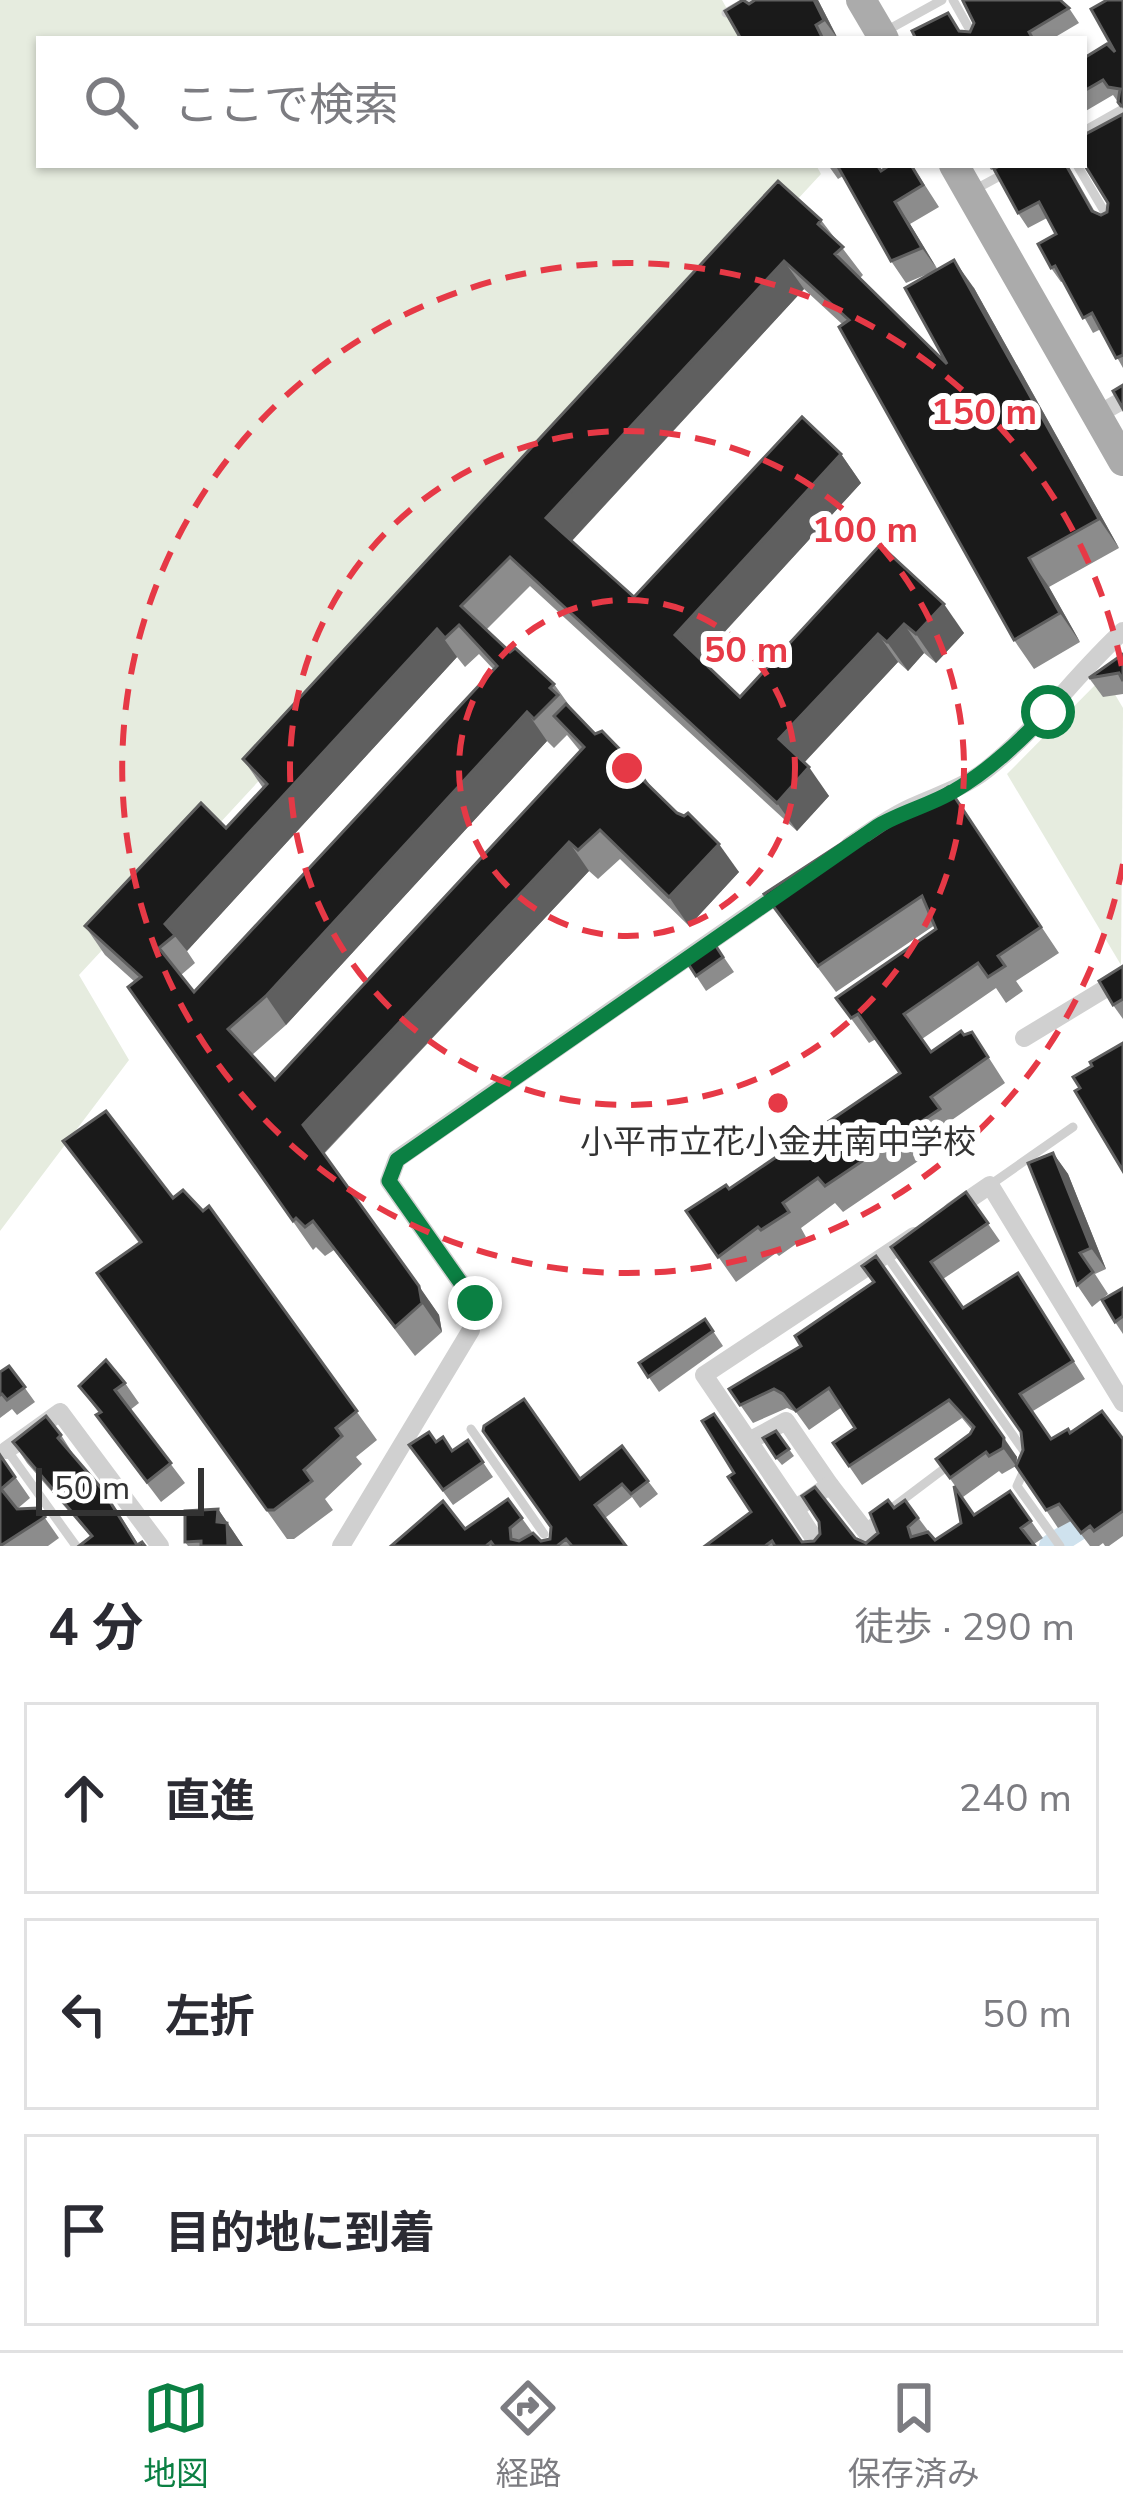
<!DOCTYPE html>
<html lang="ja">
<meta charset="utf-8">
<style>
:root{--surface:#fff;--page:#f2f2f3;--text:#2b2b33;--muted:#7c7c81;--line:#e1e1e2;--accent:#0b8043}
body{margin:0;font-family:"Nunito Sans","Noto Sans JP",sans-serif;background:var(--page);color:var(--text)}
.scale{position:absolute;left:36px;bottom:30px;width:168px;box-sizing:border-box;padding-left:12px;border:6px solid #333;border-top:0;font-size:33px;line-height:42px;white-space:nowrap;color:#333;-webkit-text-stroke:9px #fff;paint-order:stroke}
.stop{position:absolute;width:36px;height:36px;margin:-27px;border:9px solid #0b8043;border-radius:50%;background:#fff}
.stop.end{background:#0b8043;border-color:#fff;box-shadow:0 3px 12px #0008}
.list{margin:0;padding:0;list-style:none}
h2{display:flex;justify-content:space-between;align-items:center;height:156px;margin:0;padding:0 48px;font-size:51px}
h2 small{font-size:39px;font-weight:400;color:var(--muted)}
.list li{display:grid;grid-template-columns:78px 1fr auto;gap:36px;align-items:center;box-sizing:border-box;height:192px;margin:0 24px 24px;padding:0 24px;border:3px solid var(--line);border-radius:0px}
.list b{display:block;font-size:45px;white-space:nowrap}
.list em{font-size:39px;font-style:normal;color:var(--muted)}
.icon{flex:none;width:66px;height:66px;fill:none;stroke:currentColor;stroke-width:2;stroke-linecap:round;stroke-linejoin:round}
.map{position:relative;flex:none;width:1123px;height:1546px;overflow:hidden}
.search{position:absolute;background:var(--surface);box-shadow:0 3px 9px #0004;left:36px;right:36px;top:36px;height:132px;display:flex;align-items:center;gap:30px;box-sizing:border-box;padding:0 42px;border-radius:0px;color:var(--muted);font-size:45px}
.sheet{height:804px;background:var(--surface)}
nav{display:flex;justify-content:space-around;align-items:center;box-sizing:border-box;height:168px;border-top:3px solid var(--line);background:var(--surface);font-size:33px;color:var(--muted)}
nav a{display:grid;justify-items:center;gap:6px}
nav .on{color:var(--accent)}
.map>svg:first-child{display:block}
.green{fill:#e6ecdf}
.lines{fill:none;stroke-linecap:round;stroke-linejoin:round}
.canal{stroke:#cfe2ee;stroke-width:24}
.service{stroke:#d0d0d0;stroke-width:9}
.minor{stroke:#d0d0d0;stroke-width:18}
.primary{stroke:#ababab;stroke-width:30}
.wall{fill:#8c8c8c;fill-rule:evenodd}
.shaded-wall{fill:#5f5f5f}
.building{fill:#1a1a1a;stroke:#5f5f5f;stroke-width:3;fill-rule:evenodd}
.route{stroke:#0b8043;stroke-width:15}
.ring{fill:none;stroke:#e63946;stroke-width:6;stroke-dasharray:21 15}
.poi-dot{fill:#e63946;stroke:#fff;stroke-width:4.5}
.labels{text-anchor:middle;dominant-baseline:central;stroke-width:12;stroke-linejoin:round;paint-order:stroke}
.poi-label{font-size:33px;fill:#333;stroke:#fff}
.centre{fill:#e63946;stroke:#fff;stroke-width:6}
.ring-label{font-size:36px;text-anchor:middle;font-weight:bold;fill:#e63946;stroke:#fff;stroke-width:12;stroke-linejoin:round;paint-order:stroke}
</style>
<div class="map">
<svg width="1123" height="1546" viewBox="0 0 1123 1546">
<rect width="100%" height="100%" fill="#fff"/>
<g class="green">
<polygon points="0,0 722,0 744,39 39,39 39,165 816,165 821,174 79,975 129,1060 0,1231"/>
<polygon points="1104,676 1123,708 1121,965 1007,774"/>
</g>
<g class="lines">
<polyline class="canal" points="1051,1546 1123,1500"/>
<g class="service">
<polyline points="953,0 975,39"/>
<polyline points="726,13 749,0"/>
<polyline points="884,32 942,0"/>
<polyline points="1084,131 1123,109"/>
<polyline points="1077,165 1110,221"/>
<polyline points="974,190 1020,165"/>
<polyline points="990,1185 1073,1127"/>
<polyline points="886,1255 1026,1454 1026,1466 1017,1486 1060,1546"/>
<polyline points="471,1429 544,1534"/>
<polyline points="7,1450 76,1546"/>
<polyline points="864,1529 949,1465"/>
</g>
<g class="minor">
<polyline points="1097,415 1123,400"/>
<path d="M849 846C869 832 890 817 912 807 938 795 963 788 986 770 1038 729 1075 675 1123 631"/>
<polyline points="1024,1038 1123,978"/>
<polyline points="952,1211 990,1185 1123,1403"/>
<polyline points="749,1441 786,1421 830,1485"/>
<polyline points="7,1450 60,1412 160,1546"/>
<polyline points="795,1509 819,1546"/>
<polyline points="341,1546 471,1330 475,1303 389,1181 397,1159 786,889"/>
<polyline points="877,1546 830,1485 795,1509 704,1375 914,1236"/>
</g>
<g class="primary">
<polyline points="861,0 884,39"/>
<polyline points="954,165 1123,461"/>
</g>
</g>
<g class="wall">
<polygon points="818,0 838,39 741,39 749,4"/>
<polygon points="1123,0 1123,109 1113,95 1084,112 1084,58 1115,52"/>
<polygon points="1069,8 1079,23 1052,39 916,39 970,32 974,23"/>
<polygon points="1123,114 1123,368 1101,329 1093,333 1064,281 1061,282 1051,268 1056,234 1047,218 1028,228 1018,213 1000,166 991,170 988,165 1068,165 1095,212 1101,215 1107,212"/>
<path d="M828 165H878L882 170 912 165 939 207 910 224 937 269 974 288 1119 548 1049 587 1080 642 1034 669 1014 640 842 324 804 289 572 541 634 597 841 454 861 483 700 659 740 697 880 545 964 633 936 663 924 653 908 671 898 662 804 763 829 796 797 831 530 586 486 630 510 652 554 684 574 712 739 872 689 926 620 859 598 879 589 871 324 1154 439 1315 442 1332 415 1356 334 1250 325 1256 316 1247 313 1250 128 987 135 982 105 955 85 926 226 828 263 788 243 759 821 220 863 275 860 278 947 364 930 273 906 283 891 261 843 176 838 179ZM479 654 494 670 194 992 181 975 195 963 187 951 457 657 465 667ZM567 735 580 751 275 1080 252 1055 286 1025 547 741 554 748Z"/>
<polygon points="1123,654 1123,694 1103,697 1089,678"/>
<polygon points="948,787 1059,953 1016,981 1023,991 1006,1003 996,988 922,1039 931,1052 964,1035 989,1058 1005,1083 949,1122 958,1134 843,1212 835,1203 801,1228 806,1237 779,1256 776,1253 736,1282 686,1211 729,1189 900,1073 876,1039 869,1043 836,998 936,929 935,925 836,992 782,920 869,840"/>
<polygon points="712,940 734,972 706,991 685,959"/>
<polygon points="1123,966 1123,1019 1113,1005"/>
<polygon points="63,1141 173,1198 203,1211 209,1206 377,1440 356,1457 362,1464 325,1499 333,1510 294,1539 287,1539 97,1273 139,1243"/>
<polygon points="1053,1153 1068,1174 1106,1269 1095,1274 1108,1294 1092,1307 1077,1285"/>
<polygon points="966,1192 1000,1241 943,1279 963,1308 1018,1273 1085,1379 1033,1411 1051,1439 1070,1433 1123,1439 1123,1536 1109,1546 1105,1546 1103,1543 1099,1546 1090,1546 1071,1521 1058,1528 1046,1510 1023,1450 1021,1432 891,1247"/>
<polygon points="874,1282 1017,1457 1016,1466 1002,1474 999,1471 963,1497 936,1459 970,1434 972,1430 962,1418 862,1485 833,1443 855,1428 842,1407 809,1430 796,1412 787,1408 753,1423 729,1389 801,1346"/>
<polygon points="1123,1288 1123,1334 1115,1322"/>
<polygon points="705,1319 723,1346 659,1392 639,1363"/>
<polygon points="9,1366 35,1402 17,1415 12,1409 0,1418 0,1372"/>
<polygon points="125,1383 139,1403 130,1410 185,1483 161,1502 110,1435 96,1415 99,1413 79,1386"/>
<polygon points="776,1431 794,1456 782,1465 776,1458"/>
<polygon points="61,1435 75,1457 117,1510 138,1544 145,1546 91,1537 27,1463 13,1442"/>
<polygon points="468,1440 493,1477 453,1505 409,1445 436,1442 452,1451"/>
<polygon points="0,1455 30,1498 17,1509 38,1508 59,1538 48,1546 0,1546"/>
<polygon points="734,1473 802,1542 855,1538 866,1543 878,1533 894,1508 905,1500 935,1540 1010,1491 1043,1538 1034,1544 1035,1546 705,1546 751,1512"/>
<polygon points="580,1479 648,1481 658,1494 640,1508 632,1497 605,1518 626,1546 391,1546 465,1529 508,1499 532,1532 520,1541 541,1541 550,1539"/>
<polygon points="218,1509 243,1546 247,1546 188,1546 185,1542"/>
</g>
<g class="shaded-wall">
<polygon points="814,0 818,0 838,39 824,20"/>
<polygon points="895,202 910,224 938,270 922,248"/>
<polygon points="954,260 974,288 1119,548 1099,519"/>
<polygon points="784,261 804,289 566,547 546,518"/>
<polygon points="841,454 861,483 695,664 675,635"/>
<polygon points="1029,558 1049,587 1080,642 1060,613"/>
<polygon points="944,604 964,633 936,663 916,634"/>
<polygon points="904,624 924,653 908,671 887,642"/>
<polygon points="437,629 457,657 187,951 165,924"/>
<polygon points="878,634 898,662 799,768 779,739"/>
<polygon points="527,712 547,741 286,1025 266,996"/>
<polygon points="809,767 829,796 797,831 777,803"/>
<polygon points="638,768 658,797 635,772"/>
<polygon points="569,842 589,871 323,1154 303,1125"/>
<polygon points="719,844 739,872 689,926 669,897"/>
<polygon points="1053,1153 1068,1174 1106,1269 1091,1248"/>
<polygon points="419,1286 439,1315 442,1332 422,1303"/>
<polygon points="1004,1438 1017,1457 1016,1466 1003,1448"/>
<polygon points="218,1509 233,1531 243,1546 228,1546 217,1522"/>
</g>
<g class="building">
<polygon points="743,0 749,4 755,0 814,0 824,20 816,25 823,39 741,39 725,11"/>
<polygon points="965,0 1060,0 1069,8 1029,32 1033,39 916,39 912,31 948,13 959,31 970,32 974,23 963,1"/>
<polygon points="1107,0 1123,0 1123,106 1121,106 1118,102 1120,89 1108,87 1103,80 1084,91 1084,58 1107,44 1115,52 1091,9"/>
<polygon points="1123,114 1123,355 1116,358 1092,313 1083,318 1055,266 1051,268 1038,244 1056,234 1039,202 1018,213 994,169 1001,165 1066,165 1092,211 1101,215 1107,212 1108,203 1084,164 1084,135"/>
<polygon points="837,165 877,165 881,171 890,165 911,165 923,185 895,202 922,248 891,261"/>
<path d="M778 181 821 220 818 224 843 247 835 254 947 364 905 288 954 260 1099 519 1029 558 1060 613 1014 640 839 327 849 320 784 261 546 518 634 597 802 417 841 454 675 635 740 697 880 545 944 604 916 634 904 624 887 642 878 634 779 739 809 767 777 803 510 557 461 606 510 652 515 648 554 684 550 688 558 695 534 719 527 712 266 996 228 1029 275 1080 584 747 554 716 566 704 595 734 602 731 638 768 635 772 677 813 684 816 688 813 719 844 669 897 600 830 578 850 569 842 303 1125 419 1286 422 1303 395 1327 313 1221 305 1227 296 1218 293 1221 128 987 141 977 85 926 201 803 226 828 267 784 243 759ZM459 625 497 666 194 992 159 948 175 935 165 924 437 629 445 638Z"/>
<polygon points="1123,385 1123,409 1113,391"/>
<polygon points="1123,654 1123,681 1119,673 1089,678"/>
<polygon points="948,787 1041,927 998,956 1005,966 988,977 978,963 904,1014 931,1052 961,1031 964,1035 972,1032 988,1057 931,1097 940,1109 825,1186 818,1178 783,1203 789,1212 761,1230 758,1227 718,1257 686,1211 726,1185 729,1189 900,1073 858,1014 851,1018 836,998 936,929 922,896 818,966 764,894 862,830 869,840"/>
<polygon points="712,940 723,957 696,976 685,959"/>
<polygon points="1123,966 1123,999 1113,1005 1099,981"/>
<polygon points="1123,1043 1123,1171 1075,1091 1080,1088 1073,1077 1092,1066 1090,1062"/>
<polygon points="106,1111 173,1198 183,1190 203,1211 209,1206 357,1411 336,1428 342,1436 304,1470 312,1481 274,1510 267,1510 97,1273 141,1242 63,1141"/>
<polygon points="1053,1153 1091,1248 1080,1253 1093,1272 1077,1285 1028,1163"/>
<polygon points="966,1192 988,1223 931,1262 963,1308 1018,1273 1073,1361 1020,1394 1051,1439 1068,1429 1070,1433 1102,1411 1123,1439 1123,1511 1094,1531 1090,1526 1081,1533 1059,1504 1046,1510 1016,1466 1023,1450 1021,1432 891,1247"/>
<polygon points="876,1256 1004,1438 1003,1448 989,1456 986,1452 950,1478 936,1459 970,1434 974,1427 949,1400 849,1466 833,1443 855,1428 829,1388 796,1411 783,1394 774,1389 740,1405 729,1389 801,1346 795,1336 874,1282 862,1266"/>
<polygon points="1123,1288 1123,1316 1115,1322 1102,1300"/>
<polygon points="705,1319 713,1331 648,1377 639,1363"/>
<polygon points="106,1360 125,1383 115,1390 171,1463 147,1482 96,1415 101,1412 79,1386"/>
<polygon points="9,1366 25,1387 7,1400 2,1394 0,1395 0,1372"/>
<polygon points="524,1399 580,1479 622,1446 648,1481 631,1494 622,1484 595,1505 626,1546 572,1546 566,1539 557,1546 494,1546 491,1542 486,1546 391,1546 443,1501 465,1529 508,1499 522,1518 510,1528 511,1539 519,1541 533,1533 541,1541 550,1539 551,1527 483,1431 484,1426"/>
<polygon points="714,1414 802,1542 814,1541 820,1534 819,1522 802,1496 815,1487 855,1538 866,1543 878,1533 870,1513 888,1500 894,1508 905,1500 918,1518 908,1527 911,1537 928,1532 935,1540 961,1523 954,1486 974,1515 1010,1491 1031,1521 1021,1528 1035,1546 775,1546 772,1541 765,1546 705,1546 751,1512 728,1477 734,1473 702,1421"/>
<polygon points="46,1416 61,1435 58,1438 102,1489 137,1545 142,1542 145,1546 79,1546 92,1536 13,1442"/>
<polygon points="776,1431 789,1449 776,1458 763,1438"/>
<polygon points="429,1432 436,1442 443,1437 452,1451 468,1440 483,1462 443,1490 409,1445"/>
<polygon points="0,1455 15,1477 1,1489 17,1509 38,1508 45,1517 0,1546"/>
<polygon points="218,1509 217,1522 227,1523 228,1546 201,1546 201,1541 185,1542 185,1511"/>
</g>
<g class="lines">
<path class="route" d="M475 1303 389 1181 397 1160 878 826C902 812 930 805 954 791 990 770 1020 741 1048 712"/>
</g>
<g class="ring">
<circle cx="627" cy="768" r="168"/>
<circle cx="627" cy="768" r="337"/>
<path d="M1123 864A505 505 0 1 1 1123 672"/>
</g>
<circle class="poi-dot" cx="778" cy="1103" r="12"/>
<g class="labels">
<g class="poi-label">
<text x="778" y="1142">小平市立花小金井南中学校</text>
</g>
</g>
<circle cx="627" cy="768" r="18" class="centre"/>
<g class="ring-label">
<text x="984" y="424">150 m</text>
<text x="865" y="542">100 m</text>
<text x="746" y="662">50 m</text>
</g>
</svg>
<div class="scale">50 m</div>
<div class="stop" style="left:1048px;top:712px"></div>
<div class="stop end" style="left:475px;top:1303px"></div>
<div class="search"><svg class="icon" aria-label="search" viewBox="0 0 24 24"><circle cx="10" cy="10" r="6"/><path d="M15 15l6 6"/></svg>ここで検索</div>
</div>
<section class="sheet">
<h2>4 分<small>徒歩 · 290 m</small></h2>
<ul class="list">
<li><svg class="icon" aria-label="ahead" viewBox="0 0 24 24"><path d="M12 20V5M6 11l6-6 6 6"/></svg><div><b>直進</b></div><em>240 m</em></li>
<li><svg class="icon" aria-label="left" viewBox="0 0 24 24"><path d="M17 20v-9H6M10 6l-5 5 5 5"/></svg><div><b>左折</b></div><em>50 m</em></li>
<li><svg class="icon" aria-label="arrive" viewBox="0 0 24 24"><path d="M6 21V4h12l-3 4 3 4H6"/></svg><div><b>目的地に到着</b></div></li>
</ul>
</section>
<nav>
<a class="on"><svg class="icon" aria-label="map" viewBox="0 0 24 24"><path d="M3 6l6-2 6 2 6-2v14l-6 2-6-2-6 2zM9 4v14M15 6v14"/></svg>地図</a>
<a><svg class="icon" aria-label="directions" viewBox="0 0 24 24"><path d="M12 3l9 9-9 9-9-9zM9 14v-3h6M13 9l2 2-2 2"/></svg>経路</a>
<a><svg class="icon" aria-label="saved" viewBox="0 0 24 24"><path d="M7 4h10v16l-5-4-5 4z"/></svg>保存済み</a>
</nav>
